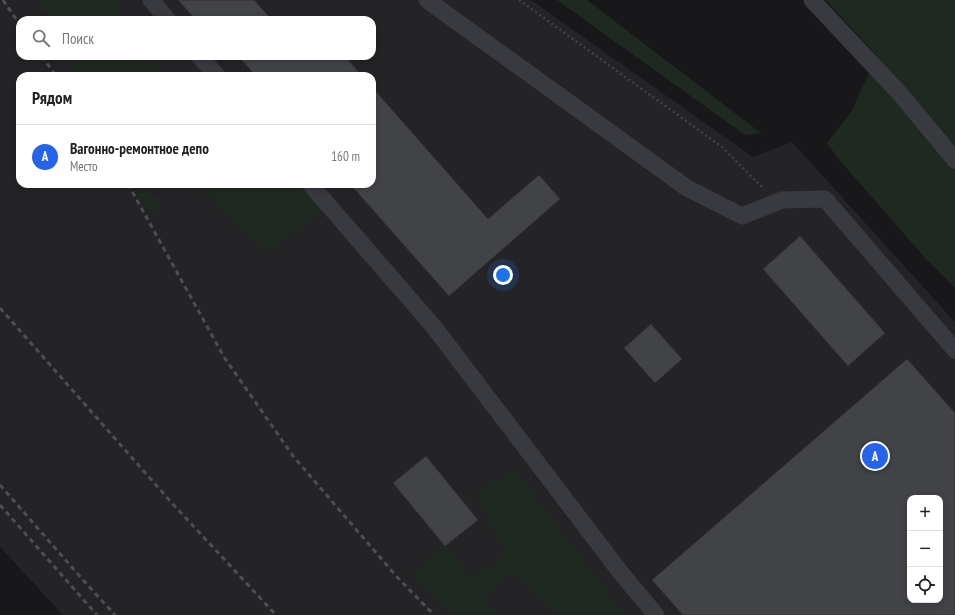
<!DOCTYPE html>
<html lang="ru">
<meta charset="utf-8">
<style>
:root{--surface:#fff;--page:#f6f6f6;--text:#222;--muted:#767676;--line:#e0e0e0;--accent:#2563eb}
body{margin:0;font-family:"PT Sans Narrow",sans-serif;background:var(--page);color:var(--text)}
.controls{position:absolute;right:12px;bottom:12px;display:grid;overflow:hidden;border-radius:8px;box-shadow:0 2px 6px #0003}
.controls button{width:36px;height:36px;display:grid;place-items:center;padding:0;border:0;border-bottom:1px solid var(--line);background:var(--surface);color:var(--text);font:20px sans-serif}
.you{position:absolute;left:503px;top:275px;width:14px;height:14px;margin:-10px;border:3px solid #fff;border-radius:50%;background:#1a73e8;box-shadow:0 0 0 6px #1a73e833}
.badge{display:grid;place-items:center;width:26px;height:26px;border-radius:50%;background:var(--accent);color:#fff;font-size:13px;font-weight:700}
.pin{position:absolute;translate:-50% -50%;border:2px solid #fff;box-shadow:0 1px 4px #0006}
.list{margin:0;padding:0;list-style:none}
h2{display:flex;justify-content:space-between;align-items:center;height:52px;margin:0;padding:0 16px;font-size:17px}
h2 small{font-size:13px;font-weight:400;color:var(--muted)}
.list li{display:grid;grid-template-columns:26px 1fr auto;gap:12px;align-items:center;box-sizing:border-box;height:64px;padding:0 16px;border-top:1px solid var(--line)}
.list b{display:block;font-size:15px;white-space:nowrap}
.list p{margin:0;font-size:13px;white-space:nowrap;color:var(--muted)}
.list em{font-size:13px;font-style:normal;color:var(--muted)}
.icon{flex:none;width:22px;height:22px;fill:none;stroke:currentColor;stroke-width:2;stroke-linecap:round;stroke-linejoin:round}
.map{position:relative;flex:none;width:955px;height:615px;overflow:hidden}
.search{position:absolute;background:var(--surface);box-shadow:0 2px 6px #0003;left:16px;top:16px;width:360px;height:44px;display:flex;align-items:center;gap:10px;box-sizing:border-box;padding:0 14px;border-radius:12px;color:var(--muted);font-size:15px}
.panel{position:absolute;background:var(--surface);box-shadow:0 2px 6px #0003;left:16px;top:72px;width:360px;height:116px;border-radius:12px}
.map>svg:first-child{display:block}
.built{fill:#242427;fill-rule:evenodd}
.green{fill:#202921}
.building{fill:#424347;stroke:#323236;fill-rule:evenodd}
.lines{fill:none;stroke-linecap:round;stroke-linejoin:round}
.path{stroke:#3f4147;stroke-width:2.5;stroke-dasharray:2 3;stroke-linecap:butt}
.minor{stroke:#393a40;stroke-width:17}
.rail{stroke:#4c4e55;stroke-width:3;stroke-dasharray:5 4;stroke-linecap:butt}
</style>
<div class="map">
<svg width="955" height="615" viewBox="0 0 955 615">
<rect width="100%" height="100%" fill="#18181a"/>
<path class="built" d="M0 0H531L753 157 792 142 955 322V615H63L0 547ZM20 20H372V56H20ZM20 76H372V184H20ZM910 498H940V600H910Z"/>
<g class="green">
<polygon points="38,0 114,0 124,20 50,20"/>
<polygon points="557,0 587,0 761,133 745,135"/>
<polygon points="826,0 955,0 955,288 927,260 841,162 827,143 851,112 877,56"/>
<polygon points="68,56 147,56 165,76 77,76"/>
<polygon points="131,184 146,184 160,206 154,218"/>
<path d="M197 184H315L330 202 270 252C244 232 218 210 197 184Z"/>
<polygon points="514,469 625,615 558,615 514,571 481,598 496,615 455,615 412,574 445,546 471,577 497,565 504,549 476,494"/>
</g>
<g class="building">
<polygon points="178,0 254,0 272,20 196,20"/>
<polygon points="238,56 345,56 362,76 256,76"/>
<polygon points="372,87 488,219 539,175 560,199 449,296 350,184 372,184"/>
<polygon points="800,236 885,333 848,366 763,269"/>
<polygon points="651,324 682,359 655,383 624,348"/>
<path d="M907 359 955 413V615H683L652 580ZM910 498H940V600H910Z"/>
<polygon points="426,456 478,520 445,546 393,483"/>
</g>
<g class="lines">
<polyline class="path" points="519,0 722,147 764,189"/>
<g class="minor">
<polyline points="151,0 168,20"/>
<polyline points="427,0 687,188 742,216 782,200 825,199 955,350"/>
<polyline points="812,0 902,96 955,160"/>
<polyline points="199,56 217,76"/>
<polyline points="310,184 434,327 621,573 656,615"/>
</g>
<g class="rail">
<polyline points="3,0 20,25"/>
<polyline points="42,56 56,76"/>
<polyline points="128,184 224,357 293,456 397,577 434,615"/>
<polyline points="0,308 170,501 276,615"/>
<polyline points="0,485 83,580 115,615"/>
<polyline points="0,505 74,589 97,615"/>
</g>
</g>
</svg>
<div class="controls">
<button>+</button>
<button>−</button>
<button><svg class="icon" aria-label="locate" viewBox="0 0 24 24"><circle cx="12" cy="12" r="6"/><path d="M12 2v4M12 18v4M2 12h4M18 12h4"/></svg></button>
</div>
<div class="you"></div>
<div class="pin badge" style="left:875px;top:456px">A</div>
<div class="search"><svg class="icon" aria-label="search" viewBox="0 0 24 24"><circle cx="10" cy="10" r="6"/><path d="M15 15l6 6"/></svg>Поиск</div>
<section class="panel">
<h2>Рядом<small></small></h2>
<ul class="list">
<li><span class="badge">A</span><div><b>Вагонно-ремонтное депо</b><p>Место</p></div><em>160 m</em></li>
</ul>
</section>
</div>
